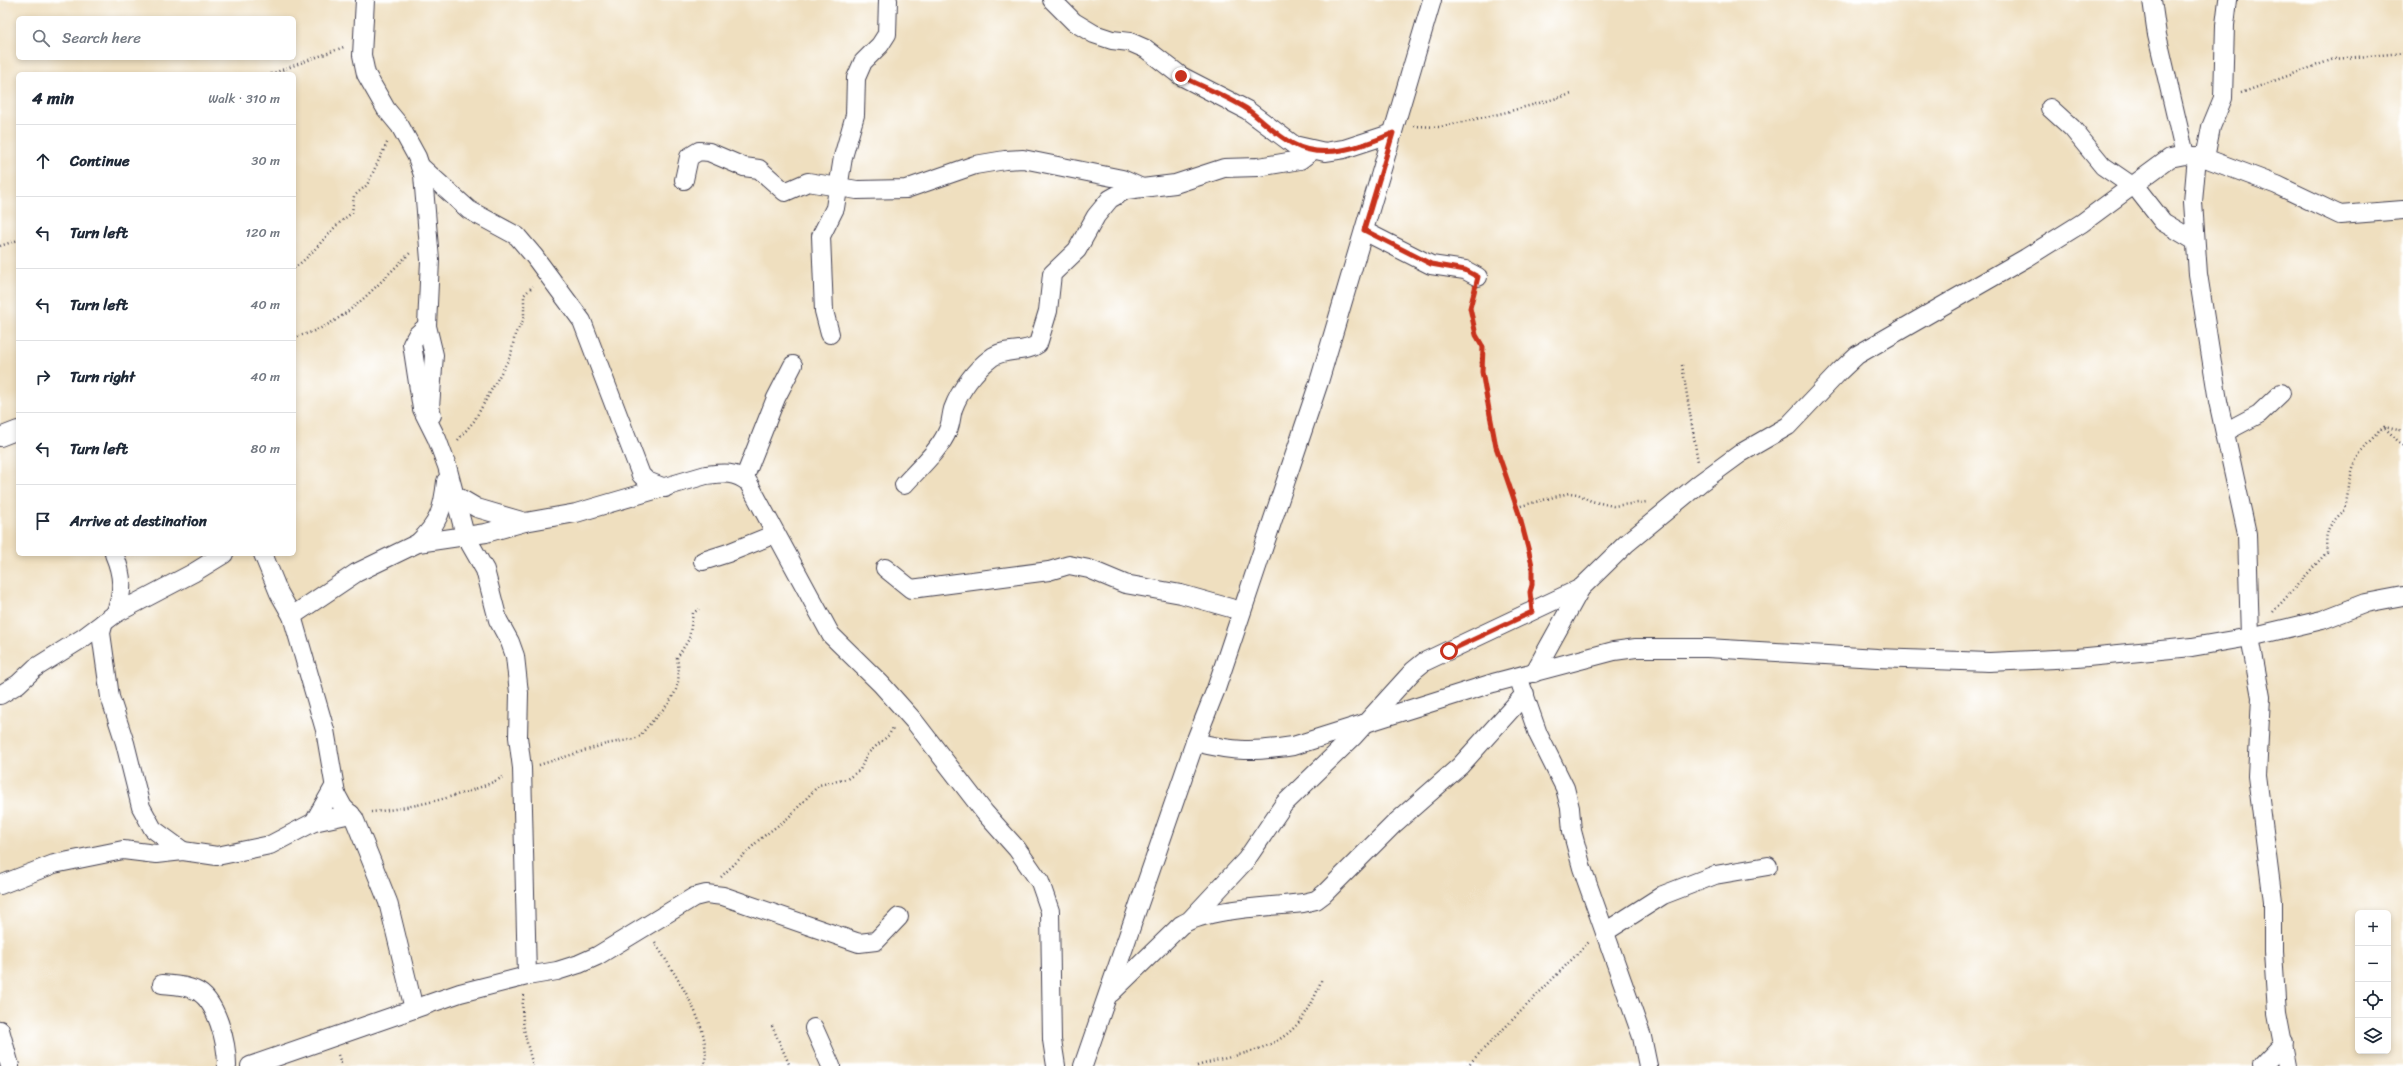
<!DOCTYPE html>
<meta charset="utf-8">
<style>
:root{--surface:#fff;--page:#f6f6f7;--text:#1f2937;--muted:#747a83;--line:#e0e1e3}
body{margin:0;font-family:Sriracha,sans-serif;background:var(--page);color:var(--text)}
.controls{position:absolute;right:12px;bottom:12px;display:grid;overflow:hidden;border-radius:6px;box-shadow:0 2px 6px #0003}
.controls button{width:36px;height:36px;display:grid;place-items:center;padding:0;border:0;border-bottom:1px solid var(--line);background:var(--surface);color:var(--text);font:20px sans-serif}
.stop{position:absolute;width:12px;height:12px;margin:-9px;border:3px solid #c8321e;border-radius:50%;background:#fff}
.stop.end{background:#c8321e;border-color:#fff;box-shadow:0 1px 4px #0008}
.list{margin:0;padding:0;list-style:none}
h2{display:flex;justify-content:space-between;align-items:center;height:52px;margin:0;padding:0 16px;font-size:17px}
h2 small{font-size:13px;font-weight:400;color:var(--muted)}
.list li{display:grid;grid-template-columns:26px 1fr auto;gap:12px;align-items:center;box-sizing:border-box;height:72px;padding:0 16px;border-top:1px solid var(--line)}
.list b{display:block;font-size:15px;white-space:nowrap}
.list em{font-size:13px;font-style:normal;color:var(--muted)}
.icon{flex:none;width:22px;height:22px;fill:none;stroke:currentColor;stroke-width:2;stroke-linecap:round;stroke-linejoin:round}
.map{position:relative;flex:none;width:2403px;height:1066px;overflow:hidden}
.search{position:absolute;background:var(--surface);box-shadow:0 2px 6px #0003;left:16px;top:16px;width:280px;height:44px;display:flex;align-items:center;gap:10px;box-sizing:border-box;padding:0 14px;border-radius:6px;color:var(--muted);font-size:15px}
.panel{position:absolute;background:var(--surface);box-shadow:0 2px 6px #0003;left:16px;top:72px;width:280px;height:484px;border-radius:6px}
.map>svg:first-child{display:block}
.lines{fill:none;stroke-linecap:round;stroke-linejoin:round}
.minor-casing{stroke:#413e4f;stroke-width:20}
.path{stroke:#413e4f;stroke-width:2.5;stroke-dasharray:1 3;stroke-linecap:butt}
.minor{stroke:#fff;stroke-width:18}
.route{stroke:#c8321e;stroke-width:5}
</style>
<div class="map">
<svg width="2403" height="1066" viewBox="0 0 2403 1066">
<rect width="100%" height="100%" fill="#fff"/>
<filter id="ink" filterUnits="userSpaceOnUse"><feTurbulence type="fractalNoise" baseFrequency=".025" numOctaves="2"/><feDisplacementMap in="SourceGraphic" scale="8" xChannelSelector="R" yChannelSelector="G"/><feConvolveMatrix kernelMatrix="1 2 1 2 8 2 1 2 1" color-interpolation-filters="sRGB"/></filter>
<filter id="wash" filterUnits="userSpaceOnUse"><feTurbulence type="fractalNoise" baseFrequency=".012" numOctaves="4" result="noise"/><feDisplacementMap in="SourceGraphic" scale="16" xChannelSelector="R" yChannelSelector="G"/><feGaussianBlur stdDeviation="0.9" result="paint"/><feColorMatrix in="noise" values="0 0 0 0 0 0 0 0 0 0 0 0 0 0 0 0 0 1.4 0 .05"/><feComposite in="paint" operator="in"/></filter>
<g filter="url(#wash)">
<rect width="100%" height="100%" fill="#efdfbf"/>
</g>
<g filter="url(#ink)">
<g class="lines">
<g class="minor-casing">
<g id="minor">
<polyline points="365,0 362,55 366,74 386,109 400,126 417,157 423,175 430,260 427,326 434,355 430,407 432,415"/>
<polyline points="1052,0 1074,22 1094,34 1112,40 1130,42 1146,49 1181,76 1247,110 1294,145 1325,152 1344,149 1393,133"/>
<polyline points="2152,0 2157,35 2185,155"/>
<polyline points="2050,108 2072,128 2103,166 2138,190 2163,222 2195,241"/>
<polyline points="2197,156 2193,202 2198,274 2218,401 2247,534 2250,637 2261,697 2257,776 2273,902 2273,952 2277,1013 2287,1066"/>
<polyline points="2205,158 2211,127 2223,98 2225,25 2228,0"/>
<polyline points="420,166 469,210 517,236 534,256 582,321 641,475 647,481 665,488"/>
<polyline points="684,180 689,157 699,151 709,152 744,167 759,169 785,192 808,182 857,190 906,189 975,165 1005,160 1023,159 1122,179 1142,188"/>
<polyline points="1364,231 1431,265 1465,270 1478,277"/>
<polyline points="427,326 417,335 412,344 422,409 437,439 447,466 465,535 485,570 498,620 510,642 515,656 519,693 518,737 522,768 527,976"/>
<polyline points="830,334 824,311 821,236 835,208 843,157 855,115 856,78 863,62 880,45 887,34 888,0"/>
<polyline points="2225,432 2259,414 2281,393"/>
<polyline points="0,437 18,430"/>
<polyline points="744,479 776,398 793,365"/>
<path d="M904 485C918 469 940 450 948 430 951 424 951 416 953 409 960 390 975 370 991 358 1005 347 1025 354 1038 344L1048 311 1052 274 1077 250 1096 216 1110 199 1126 190 1175 184 1224 168 1258 167 1300 160 1312 151"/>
<polyline points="453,494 477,508 525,522"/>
<path d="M418 543C439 523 443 510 446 481"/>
<path d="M114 554C123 575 124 593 115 614"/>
<polyline points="263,554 279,593 292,616 325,730 336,794 343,807 354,818 388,902 414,1009"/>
<polyline points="703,561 728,553 775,534"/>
<polyline points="885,568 911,589 1049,571 1069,565 1089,569 1125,584 1181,594 1241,611"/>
<path d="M292 616 356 573 418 543 486 533 525 522 576 513 706 475C723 473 734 471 748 482L831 635 881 684 914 721 985 813 1017 849 1040 882 1050 911 1052 1040 1056 1066"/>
<polyline points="104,622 101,633 110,697 125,743 141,807 153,829 183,851"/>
<polyline points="1534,673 1581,588 1626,544 1700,483 1741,453 1788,426 1839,372 1857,355 2026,258 2082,223 2170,158 2185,155 2205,158 2277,185 2340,215 2403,210"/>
<polyline points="1521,685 1538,734 1565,788 1570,808 1572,831 1582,868 1642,1037 1648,1066"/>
<polyline points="0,695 18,684 35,668 83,638 115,614 193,573 224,554"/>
<path d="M1195 742C1235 752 1253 752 1293 746L1493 683 1614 651 1636 648H1707L1877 658 1989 662 2077 658 2192 647 2250 637 2322 620 2366 603 2403 596"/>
<polyline points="314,822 351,814"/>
<polyline points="0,885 54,864 123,850 156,854 183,851 217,856 270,845 314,822 334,787"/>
<polyline points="1191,919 1246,860 1284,804 1354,736 1413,671 1424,662 1581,588"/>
<polyline points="1605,932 1663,895 1715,875 1768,866"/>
<path d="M162 984C173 985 184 985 195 990 217 999 227 1044 227 1066"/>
<path d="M1111 993 1181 925C1210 908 1269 907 1303 903L1316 900 1324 894 1394 824 1460 766 1525 694"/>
<polyline points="814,1028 831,1066"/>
<polyline points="0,1030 10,1066"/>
<polyline points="250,1066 460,993 527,976 557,971 579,964 597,956 694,897 706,894 723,896 859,943 876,941 899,917"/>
<polyline points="1083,1066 1195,742 1216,689 1319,382 1432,0"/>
<polyline points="2262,1066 2284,1043"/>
</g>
</g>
<g class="path">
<polyline points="271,74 344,47"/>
<polyline points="2241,93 2334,59 2403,53"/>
<polyline points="1414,126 1440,127 1503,113 1572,94"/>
<polyline points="0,246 18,240"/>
<path d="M294 268C317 252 329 228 352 213L354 196 367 185 388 141"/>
<polyline points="1473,293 1470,308 1476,335 1483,347 1481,363 1488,408 1496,447 1519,514 1529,552 1533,585 1530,591"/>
<path d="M294 337C344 327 375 286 411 252"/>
<polyline points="1682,365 1698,462"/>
<polyline points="2385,428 2403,446"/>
<polyline points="458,440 474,421 511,355 515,334 524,319 524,295 533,286"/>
<polyline points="1517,507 1569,493 1578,494 1591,501 1613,506 1647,502"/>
<path d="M2273 612 2327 552C2324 531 2329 524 2345 510 2353 465 2349 460 2384 427L2403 431"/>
<path d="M539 765 606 744 634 739 640 736C662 706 685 699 677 658L689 639 693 613 699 609"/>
<path d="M371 812C408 809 473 794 505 776"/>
<polyline points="721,877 760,839 788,818 819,785 847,779 860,770 867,754 889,735 894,726"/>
<path d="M655 942C674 975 714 1027 704 1066"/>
<path d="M524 995C519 1018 527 1043 533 1066"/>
<polyline points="772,1026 790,1066"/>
<polyline points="338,1055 342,1066"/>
<path d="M1197 1066C1261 1047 1297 1051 1322 978"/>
<polyline points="1467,1066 1590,941"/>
</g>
<use href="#minor" class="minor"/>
</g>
</g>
<g class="lines" filter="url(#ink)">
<path class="route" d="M1181 76C1203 87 1226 96 1247 109 1262 120 1276 135 1293 144 1324 161 1364 146 1393 133L1364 230 1431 264 1465 270 1478 277 1470 308 1476 335 1483 347 1482 372 1496 447 1519 514 1529 552 1532 565V585L1530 592 1532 612 1449 651"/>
</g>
</svg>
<div class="controls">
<button>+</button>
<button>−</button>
<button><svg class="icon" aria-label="locate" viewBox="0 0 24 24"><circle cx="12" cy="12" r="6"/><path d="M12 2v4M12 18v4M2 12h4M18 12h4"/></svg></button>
<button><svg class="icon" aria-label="layers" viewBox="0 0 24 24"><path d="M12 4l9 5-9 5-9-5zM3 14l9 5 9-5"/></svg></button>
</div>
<div class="stop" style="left:1449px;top:651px"></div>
<div class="stop end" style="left:1181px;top:76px"></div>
<div class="search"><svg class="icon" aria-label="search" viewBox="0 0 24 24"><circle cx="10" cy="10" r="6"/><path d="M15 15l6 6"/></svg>Search here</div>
<section class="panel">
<h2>4 min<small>Walk · 310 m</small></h2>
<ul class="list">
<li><svg class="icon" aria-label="ahead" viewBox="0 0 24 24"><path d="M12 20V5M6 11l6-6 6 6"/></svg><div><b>Continue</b></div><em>30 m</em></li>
<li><svg class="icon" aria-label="left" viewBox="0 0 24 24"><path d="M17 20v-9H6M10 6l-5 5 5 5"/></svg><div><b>Turn left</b></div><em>120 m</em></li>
<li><svg class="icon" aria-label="left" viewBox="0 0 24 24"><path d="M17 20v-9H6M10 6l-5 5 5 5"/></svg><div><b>Turn left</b></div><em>40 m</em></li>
<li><svg class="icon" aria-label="right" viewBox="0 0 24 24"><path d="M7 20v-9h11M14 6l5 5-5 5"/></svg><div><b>Turn right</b></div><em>40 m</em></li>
<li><svg class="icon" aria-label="left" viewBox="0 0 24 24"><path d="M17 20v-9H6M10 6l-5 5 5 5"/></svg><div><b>Turn left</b></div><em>80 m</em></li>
<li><svg class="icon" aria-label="arrive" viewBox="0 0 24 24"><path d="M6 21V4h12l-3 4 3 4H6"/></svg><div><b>Arrive at destination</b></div></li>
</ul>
</section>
</div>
